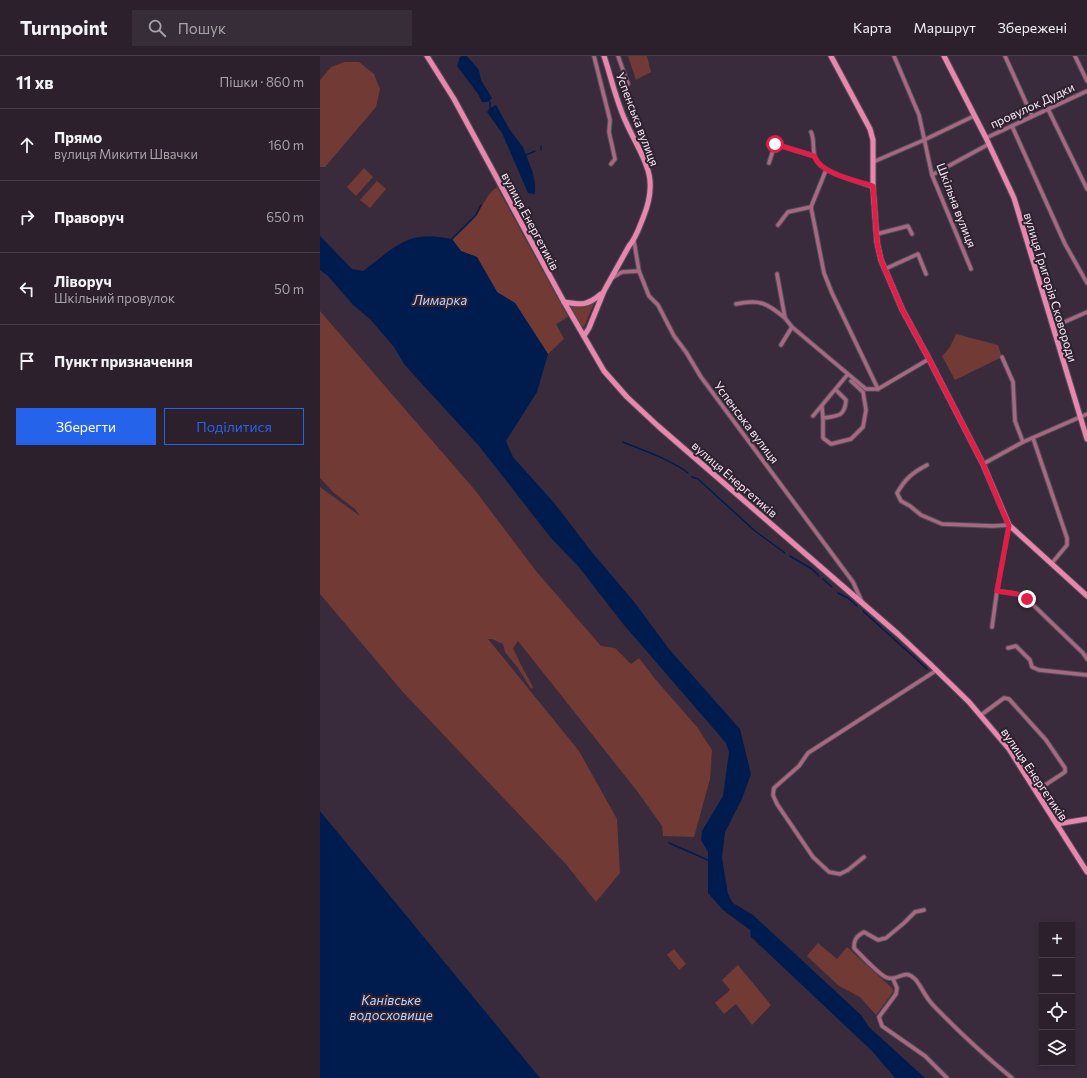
<!DOCTYPE html>
<html lang="uk">
<meta charset="utf-8">
<style>
:root{--surface:#2b202c;--page:#372d38;--text:#f1f3f6;--muted:#a6a3a9;--line:#473e48;--accent:#2563eb}
body{margin:0;font-family:Commissioner,sans-serif;background:var(--page);color:var(--text)}
.controls{position:absolute;right:12px;bottom:12px;display:grid;overflow:hidden;border-radius:0px;box-shadow:0 2px 6px #0003}
.controls button{width:36px;height:36px;display:grid;place-items:center;padding:0;border:0;border-bottom:1px solid var(--line);background:var(--surface);color:var(--text);font:20px sans-serif}
.stop{position:absolute;width:12px;height:12px;margin:-9px;border:3px solid #e11d48;border-radius:50%;background:#fff}
.stop.end{background:#e11d48;border-color:#fff;box-shadow:0 1px 4px #0008}
.list{margin:0;padding:0;list-style:none}
h2{display:flex;justify-content:space-between;align-items:center;height:52px;margin:0;padding:0 16px;font-size:17px}
h2 small{font-size:13px;font-weight:400;color:var(--muted)}
.list li{display:grid;grid-template-columns:26px 1fr auto;gap:12px;align-items:center;box-sizing:border-box;height:72px;padding:0 16px;border-top:1px solid var(--line)}
.list b{display:block;font-size:15px;white-space:nowrap}
.list p{margin:0;font-size:13px;white-space:nowrap;color:var(--muted)}
.list em{font-size:13px;font-style:normal;color:var(--muted)}
.actions{display:flex;gap:8px;padding:12px 16px}
.actions a{flex:1;padding:9px 0;border:1px solid var(--accent);border-radius:0px;text-align:center;font-size:14px;color:var(--accent)}
.actions .main{background:var(--accent);color:#fff}
.icon{flex:none;width:22px;height:22px;fill:none;stroke:currentColor;stroke-width:2;stroke-linecap:round;stroke-linejoin:round}
.map{position:relative;flex:none;width:767px;height:1022px;overflow:hidden}
header{display:flex;align-items:center;gap:24px;box-sizing:border-box;height:56px;padding:0 20px;background:var(--surface);border-bottom:1px solid var(--line)}
header strong{font-size:19px}
nav{display:flex;gap:22px;margin-inline-start:auto;font-size:14px}
.search{width:280px;height:36px;background:var(--page);display:flex;align-items:center;gap:10px;box-sizing:border-box;padding:0 14px;border-radius:0px;color:var(--muted);font-size:15px}
main{display:flex}
aside{flex:1;background:var(--surface)}
.map>svg:first-child{display:block}
.green{fill:#713a35}
.water{fill:#001c4e}
.lines{fill:none;stroke-linecap:round;stroke-linejoin:round}
.stream{stroke:#001c4e;stroke-width:1.5}
.street-casing{stroke:#574a59;stroke-width:5.5}
.secondary-casing{stroke:#574a59;stroke-width:7}
.street{stroke:#a56981;stroke-width:3.5}
.secondary{stroke:#e787ae;stroke-width:5}
.route{stroke:#e11d48;stroke-width:5}
.labels{text-anchor:middle;dominant-baseline:central;stroke-width:4;stroke-linejoin:round;paint-order:stroke}
.street-label{font-size:12px;fill:#f4ebf5;stroke:#2f2130}
.water-label{font-size:13px;font-style:italic;fill:#bbd4fc;stroke:#2f2130}
</style>
<header>
<strong>Turnpoint</strong>
<div class="search"><svg class="icon" aria-label="search" viewBox="0 0 24 24"><circle cx="10" cy="10" r="6"/><path d="M15 15l6 6"/></svg>Пошук</div>
<nav><a>Карта</a><a>Маршрут</a><a>Збережені</a></nav>
</header>
<main>
<aside>
<h2>11 хв<small>Пішки · 860 m</small></h2>
<ul class="list">
<li><svg class="icon" aria-label="ahead" viewBox="0 0 24 24"><path d="M12 20V5M6 11l6-6 6 6"/></svg><div><b>Прямо</b><p>вулиця Микити Швачки</p></div><em>160 m</em></li>
<li><svg class="icon" aria-label="right" viewBox="0 0 24 24"><path d="M7 20v-9h11M14 6l5 5-5 5"/></svg><div><b>Праворуч</b></div><em>650 m</em></li>
<li><svg class="icon" aria-label="left" viewBox="0 0 24 24"><path d="M17 20v-9H6M10 6l-5 5 5 5"/></svg><div><b>Ліворуч</b><p>Шкільний провулок</p></div><em>50 m</em></li>
<li><svg class="icon" aria-label="arrive" viewBox="0 0 24 24"><path d="M6 21V4h12l-3 4 3 4H6"/></svg><div><b>Пункт призначення</b></div></li>
</ul>
<div class="actions"><a class="main">Зберегти</a><a>Поділитися</a></div>
</aside>
<div class="map">
<svg width="767" height="1022" viewBox="0 0 767 1022">
<rect width="100%" height="100%" fill="#392b3b"/>
<g class="green">
<polygon points="308,0 327,0 331,16 316,24"/>
<polygon points="24,6 39,6 54,18 60,33 56,51 5,111 0,111 0,24 11,11"/>
<polygon points="44,112 53,121 36,140 27,131"/>
<polygon points="57,125 66,133 50,152 40,144"/>
<path d="M177 131 248 261 236 268 244 283 228 298 195 247 177 236 157 201 141 195 132 183C140 176 148 169 155 161 163 151 166 138 177 131Z"/>
<polygon points="275,245 264,271 261,270 250,250 268,249"/>
<polygon points="0,255 154,433 216,515 281,590 295,592 311,608 319,602 336,624 377,671 392,694 390,723 374,781 343,780 342,770 317,735 198,585 193,592 202,611 213,631 211,633 198,612 185,596 183,588 172,583 168,583 259,695 297,763 300,817 276,846 245,807 82,635 0,538 0,431 40,460 35,453 14,437 0,422"/>
<polygon points="636,278 678,289 682,301 635,324 622,300 630,291"/>
<polygon points="498,887 517,903 527,891 573,933 573,936 556,959 540,941 519,930 487,900"/>
<polygon points="354,893 366,908 359,914 347,899"/>
<polygon points="418,909 451,949 432,969 416,948 404,958 395,947 410,934 402,924"/>
</g>
<g class="water">
<path d="M142 0H147L159 14 161 24 172 42C169 46 167 47 162 46L158 38 137 10 140 1Z"/>
<polygon points="176,49 190,74 203,91 213,117 215,129 215,138 208,137 182,77 167,56 170,52"/>
<path d="M0 180 32 213 43 215C60 203 78 184 99 181 110 179 121 181 132 183L141 195 157 201 177 236 195 247 228 298 217 336 186 385 193 401 235 448 271 495 315 547 349 593 420 673 431 718 422 743 405 776 402 802 408 838 413 847 433 859 541 959 549 971 605 1022H575L552 995 431 881 430 874 403 854 388 837V796L381 784 382 775 403 740 409 696 406 687 304 569 258 510 231 482 159 390 102 328 84 308 74 291 50 263 33 249 8 220 0 214Z"/>
<polygon points="0,755 220,1022 0,1022"/>
</g>
<g class="lines">
<g class="stream">
<polyline points="170,46 170,52"/>
<polyline points="221,90 221,94"/>
<polyline points="206,99 215,95"/>
<polyline points="132,183 156,159 161,149"/>
<path d="M303 386C324 395 350 403 368 417"/>
<polyline points="372,421 378,423 435,475 465,497"/>
<polyline points="470,500 492,513 499,520"/>
<polyline points="503,523 512,531"/>
<polyline points="518,537 528,542 537,550"/>
<polyline points="543,555 607,613"/>
<polyline points="759,761 767,760"/>
<polyline points="349,787 388,804"/>
</g>
<g class="street-casing">
<g id="street">
<polyline points="274,0 290,64 289,76 295,103 291,108"/>
<polyline points="298,0 308,28"/>
<polyline points="574,0 599,59 612,119 651,213"/>
<polyline points="685,0 712,60"/>
<polyline points="755,0 767,25"/>
<polyline points="728,53 767,133"/>
<polyline points="692,70 745,188 767,227"/>
<path d="M491 76C495 84 492 93 495 101 499 117 538 125 553 131"/>
<polyline points="666,82 767,35"/>
<polyline points="553,106 604,84 654,60"/>
<polyline points="449,107 455,88 494,100"/>
<polyline points="612,119 669,88"/>
<polyline points="491,151 504,217 512,237 558,333"/>
<polyline points="491,151 506,114"/>
<polyline points="458,169 468,156 491,151"/>
<polyline points="557,178 588,170 592,178"/>
<polyline points="314,185 319,215"/>
<polyline points="565,213 598,198 606,218"/>
<polyline points="457,218 465,262 472,271 528,318"/>
<polyline points="292,222 302,216 319,215 329,240 338,249 354,280 366,296 381,321 533,526 542,546"/>
<path d="M416 248C440 243 447 247 465 262"/>
<polyline points="733,271 767,256"/>
<polyline points="461,289 472,271"/>
<polyline points="682,301 693,326 695,365 703,386"/>
<polyline points="558,333 609,303"/>
<path d="M516 334 526 344C525 361 517 360 503 362V382L511 388 531 383 543 371 546 354 543 336 531 325"/>
<polyline points="502,351 503,362"/>
<polyline points="493,360 528,318 546,333 558,333"/>
<polyline points="713,382 747,482 747,489 732,507"/>
<polyline points="663,408 703,386 767,358"/>
<path d="M607 409C592 417 586 422 577 437L581 445 590 450 601 459 622 468 673 470 689 469 677 535 672 571"/>
<polyline points="677,535 697,538 707,543 763,597 767,603"/>
<polyline points="688,592 696,590 710,604 712,611 719,614 767,619"/>
<polyline points="661,659 684,642 689,643 726,684 745,712 745,716 716,735"/>
<polyline points="544,801 528,814 520,818 509,816 493,801 457,748 453,739 454,732 479,710 488,697 617,614"/>
<path d="M604 854 595 856 584 867 566 882 558 884 544 876C537 880 534 883 534 892 540 898 561 921 568 922 580 925 584 911 596 924 602 932 606 942 613 949 638 975 665 1000 692 1022"/>
<polyline points="573,923 577,932 576,938 559,961 562,970 605,1000 627,1022"/>
</g>
</g>
<g class="secondary-casing">
<g id="secondary">
<polyline points="107,0 134,43 244,246 284,315 307,341 338,370 578,578 610,608 649,646 689,693 767,816"/>
<polyline points="511,0 550,73 553,84 553,131 557,186 561,204 582,253 609,303 663,408 689,469 767,540"/>
<polyline points="624,0 666,82 694,142 767,383"/>
<path d="M244 246C261 249 267 250 281 238"/>
<path d="M264 280 269 272 284 235 309 190C316 182 319 172 323 162 341 118 322 103 305 64 296 44 291 21 284 0"/>
<polyline points="737,768 767,763"/>
</g>
</g>
<use href="#street" class="street"/>
<use href="#secondary" class="secondary"/>
</g>
<g class="lines">
<path class="route" d="M455 88 494 100C502 119 535 124 553 130L557 186 561 204 582 253 609 303 663 408 689 470 677 535 697 538 707 543"/>
</g>
<g class="labels">
<g class="street-label">
<text transform="translate(712 49) rotate(-25)">провулок Дудки</text>
<text transform="translate(318 63) rotate(69)">Успенська вулиця</text>
<text transform="translate(637 149) rotate(69)">Шкільна вулиця</text>
<text transform="translate(211 165) rotate(62)">вулиця Енергетиків</text>
<text transform="translate(731 231) rotate(73)">вулиця Григорія Сковороди</text>
<text transform="translate(427 366) rotate(53)">Успенська вулиця</text>
<text transform="translate(415 423) rotate(41)">вулиця Енергетиків</text>
<text transform="translate(715 718) rotate(56)">вулиця Енергетиків</text>
</g>
<g class="water-label">
<text x="120" y="244">Лимарка</text>
<text x="71" y="944">Канівське<tspan x="71" dy="15">водосховище</tspan></text>
</g>
</g>
</svg>
<div class="controls">
<button>+</button>
<button>−</button>
<button><svg class="icon" aria-label="locate" viewBox="0 0 24 24"><circle cx="12" cy="12" r="6"/><path d="M12 2v4M12 18v4M2 12h4M18 12h4"/></svg></button>
<button><svg class="icon" aria-label="layers" viewBox="0 0 24 24"><path d="M12 4l9 5-9 5-9-5zM3 14l9 5 9-5"/></svg></button>
</div>
<div class="stop" style="left:455px;top:88px"></div>
<div class="stop end" style="left:707px;top:543px"></div>
</div>
</main>
